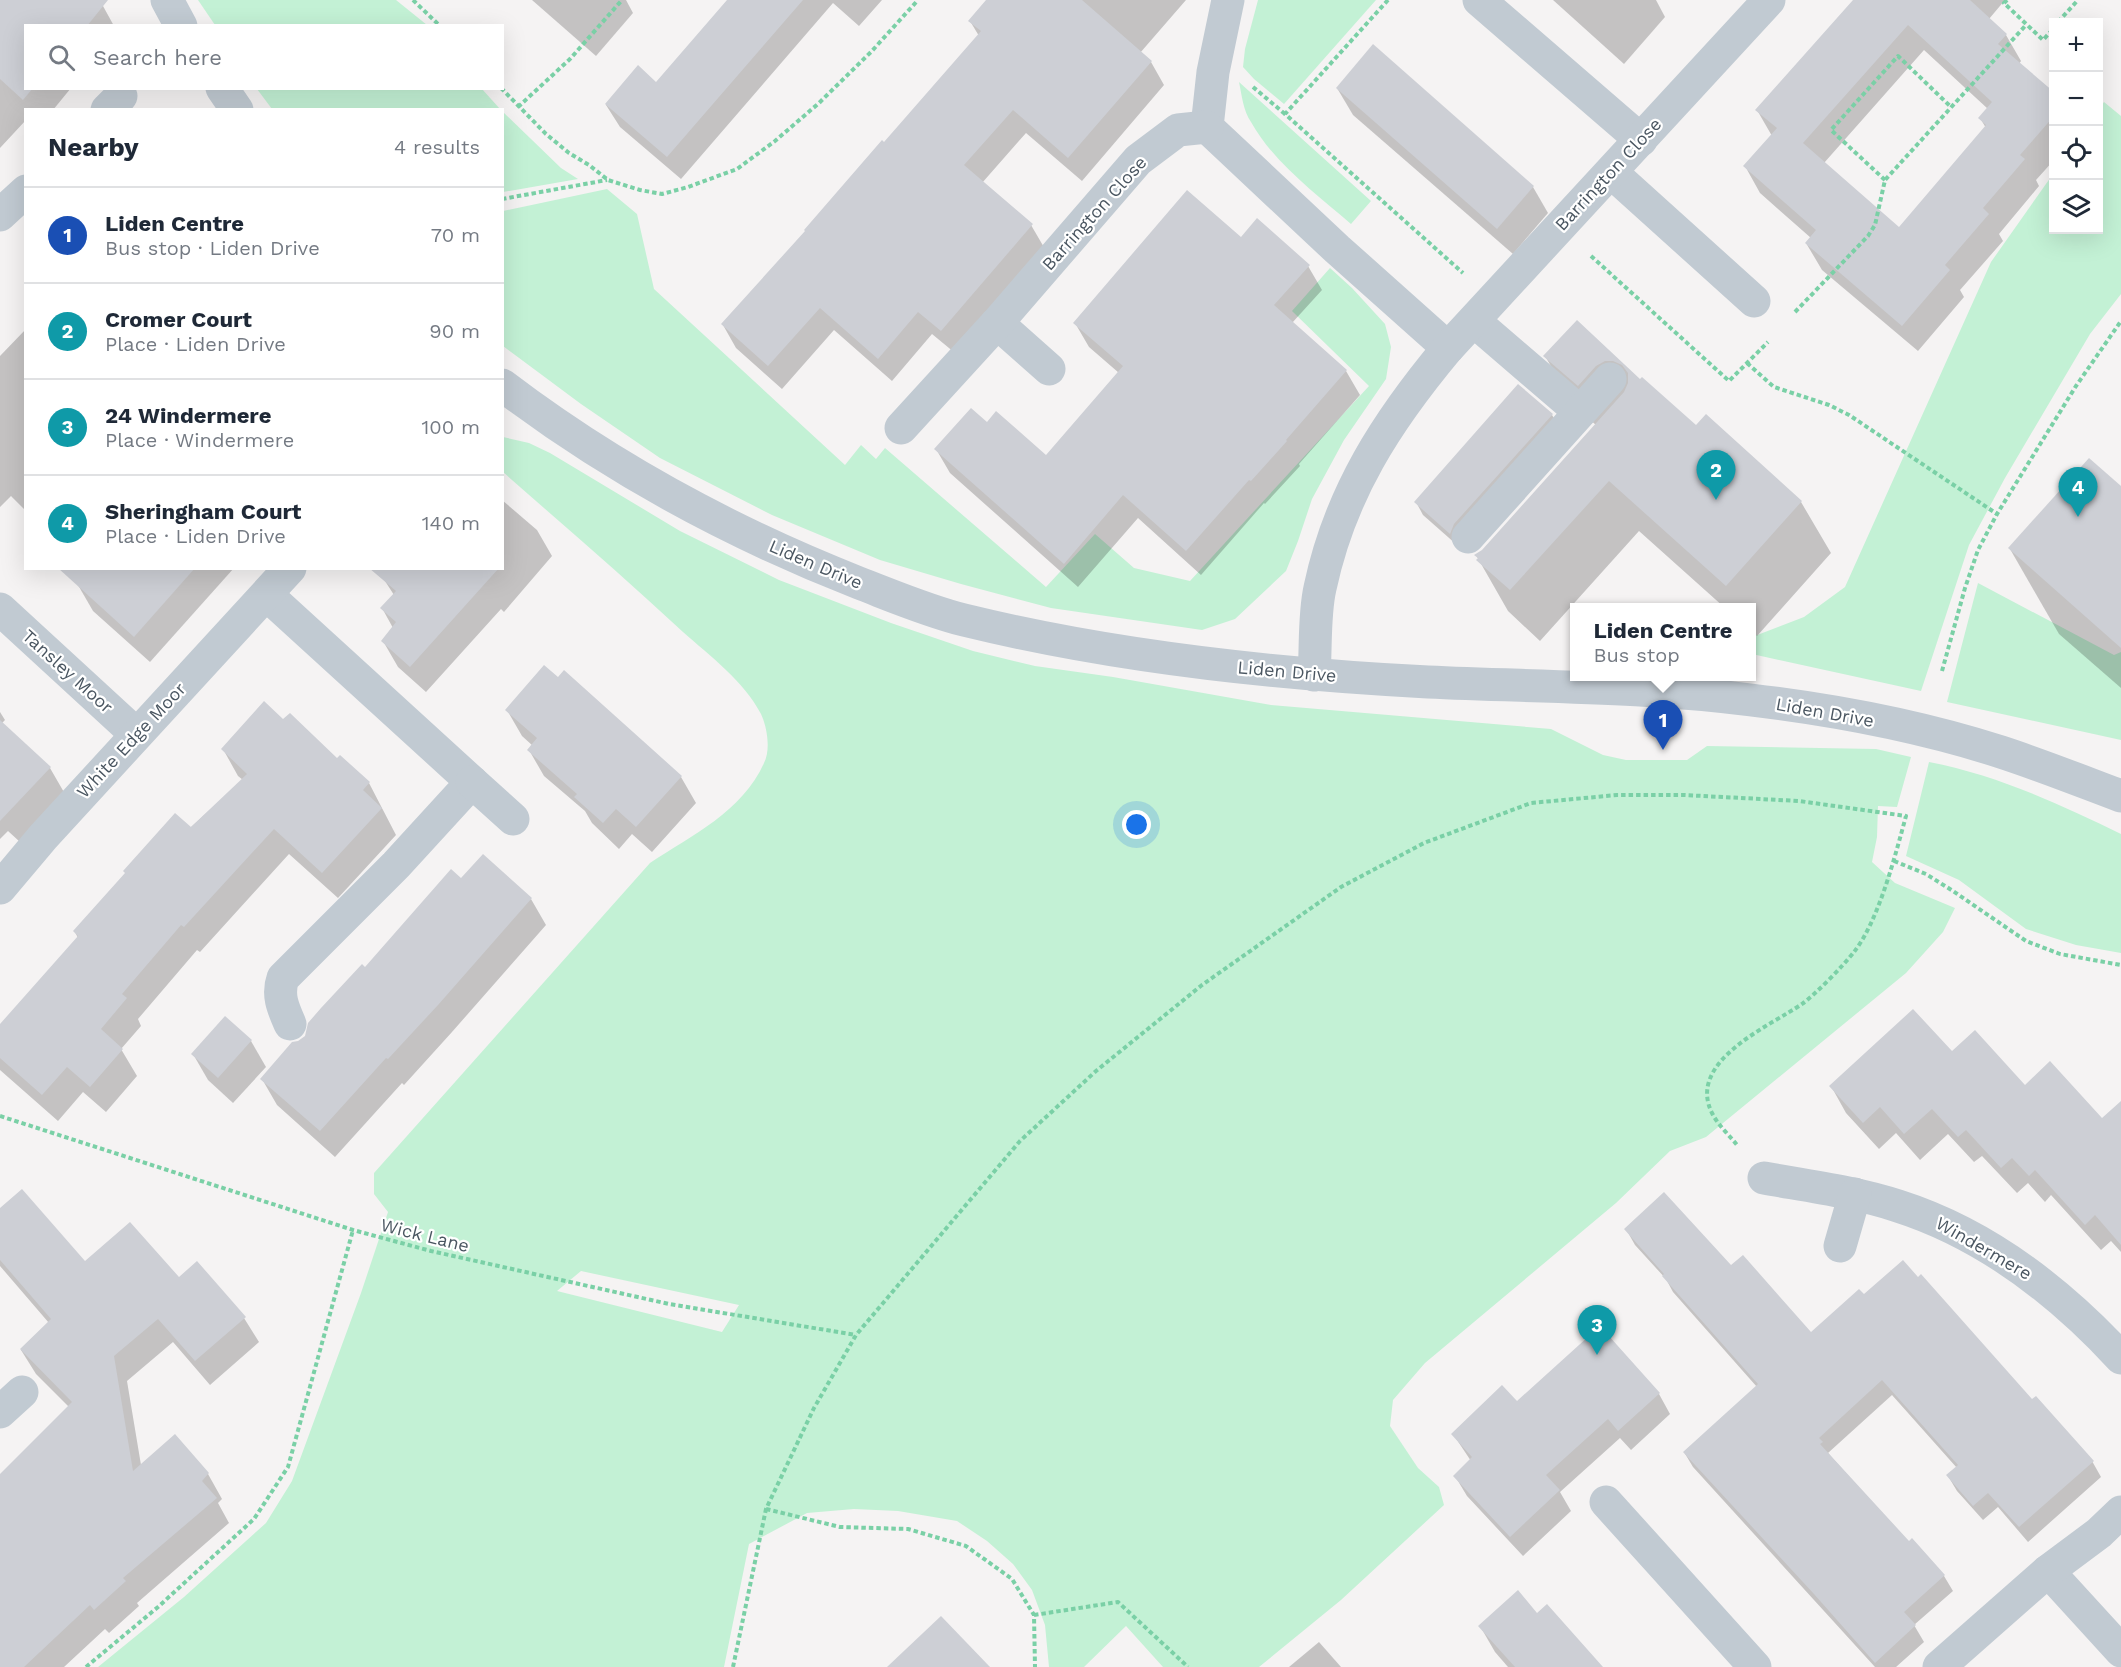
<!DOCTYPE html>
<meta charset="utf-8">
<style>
:root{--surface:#fff;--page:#f6f6f7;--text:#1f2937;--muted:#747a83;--line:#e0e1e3;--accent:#db2777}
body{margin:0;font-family:"Work Sans",sans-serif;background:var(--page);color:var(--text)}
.controls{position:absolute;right:18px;top:18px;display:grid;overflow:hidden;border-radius:0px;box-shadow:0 6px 24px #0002}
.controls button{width:54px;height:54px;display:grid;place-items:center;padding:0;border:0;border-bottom:2px solid var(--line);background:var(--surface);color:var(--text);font:30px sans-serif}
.you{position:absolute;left:1137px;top:825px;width:21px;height:21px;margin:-15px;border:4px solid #fff;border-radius:50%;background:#1a73e8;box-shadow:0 0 0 9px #1a73e833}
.badge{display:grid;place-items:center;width:39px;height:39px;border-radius:50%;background:var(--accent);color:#fff;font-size:20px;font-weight:700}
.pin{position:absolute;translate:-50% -50px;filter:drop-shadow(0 2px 3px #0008)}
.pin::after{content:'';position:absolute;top:32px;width:21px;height:18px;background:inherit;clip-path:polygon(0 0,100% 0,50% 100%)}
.popup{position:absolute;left:1570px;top:603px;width:186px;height:78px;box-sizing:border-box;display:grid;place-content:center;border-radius:0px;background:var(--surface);filter:drop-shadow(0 2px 4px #0005);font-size:20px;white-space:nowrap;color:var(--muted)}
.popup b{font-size:22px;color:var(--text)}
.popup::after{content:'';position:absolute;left:50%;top:100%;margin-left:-12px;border:12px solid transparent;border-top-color:var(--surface)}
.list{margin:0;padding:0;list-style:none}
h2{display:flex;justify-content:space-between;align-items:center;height:78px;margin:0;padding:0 24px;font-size:26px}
h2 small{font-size:20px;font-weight:400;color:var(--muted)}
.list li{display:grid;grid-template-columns:39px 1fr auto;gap:18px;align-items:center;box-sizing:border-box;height:96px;padding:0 24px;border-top:2px solid var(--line)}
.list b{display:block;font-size:22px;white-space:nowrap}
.list p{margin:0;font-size:20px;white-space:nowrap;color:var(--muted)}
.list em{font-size:20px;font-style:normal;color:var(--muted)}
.icon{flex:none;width:33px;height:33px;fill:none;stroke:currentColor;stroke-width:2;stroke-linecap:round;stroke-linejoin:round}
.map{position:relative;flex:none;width:2121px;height:1667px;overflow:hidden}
.search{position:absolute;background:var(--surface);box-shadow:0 6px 24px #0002;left:24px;top:24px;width:480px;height:66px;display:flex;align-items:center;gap:15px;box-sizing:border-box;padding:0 21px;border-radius:0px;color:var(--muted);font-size:22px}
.panel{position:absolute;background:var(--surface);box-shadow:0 6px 24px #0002;left:24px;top:108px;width:480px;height:462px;border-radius:0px}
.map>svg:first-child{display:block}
.green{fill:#c3f1d5;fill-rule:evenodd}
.shadow{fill:#0003;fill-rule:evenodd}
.building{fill:#cdcfd5;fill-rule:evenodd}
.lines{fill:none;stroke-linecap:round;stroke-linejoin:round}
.path{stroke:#7ad0a6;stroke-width:4;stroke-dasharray:4.5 3;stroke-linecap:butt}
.minor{stroke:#c1cad2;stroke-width:33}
.labels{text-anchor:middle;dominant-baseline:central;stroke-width:4.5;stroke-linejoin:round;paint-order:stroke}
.street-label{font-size:18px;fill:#4a5661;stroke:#fff}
</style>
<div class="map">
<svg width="2121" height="1667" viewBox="0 0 2121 1667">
<rect width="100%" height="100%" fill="#f5f3f3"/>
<g class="green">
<polygon points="198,0 396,0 427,25 215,25"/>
<polygon points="1258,0 1376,0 1284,104 1254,79 1243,67 1245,49"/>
<path d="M1239 82 1371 201 1351 224C1315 193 1274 163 1251 122 1243 110 1242 96 1239 82Z"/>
<polygon points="257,89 482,89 500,109 272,109"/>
<polygon points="2104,102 2121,116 2121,294 2090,334 2005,478 1969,545 1921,691 1752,654 1752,637 1804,617 1845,587 1991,262 2053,174 2054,230 2098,230 2098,110"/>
<polygon points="503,112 561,168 578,179 503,192"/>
<polygon points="607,189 637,214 654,289 845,465 861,445 876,459 885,448 1046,587 1095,534 1134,568 1190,581 1369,386 1292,311 1330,268 1352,288 1385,324 1391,347 1386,379 1344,440 1312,499 1298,541 1286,571 1235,619 1202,630 1051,608 961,584 880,560 772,515 660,458 581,404 503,346 503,211"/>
<path d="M503 437 529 443 550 453 680 531 779 580 891 623 973 651 1035 666 1113 677 1271 705 1551 729 1603 755 1626 760H1687L1707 746 1876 749 1911 757 1897 807 1878 806 1877 837 1872 862 1895 883 1955 908 1943 932 1906 973 1706 1137 1670 1151 1616 1203 1425 1363 1393 1400 1390 1426 1418 1468 1439 1487 1444 1505 1341 1600 1259 1667H1163L1126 1626 1084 1667H1049L1045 1625 1032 1590 1013 1564 987 1541 957 1521 898 1511 854 1509 807 1513 749 1544 724 1667H98L184 1597 266 1523 292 1481 361 1293 388 1212 374 1194V1173L650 863C692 835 742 812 764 763 771 749 767 727 761 714 744 681 710 656 683 632 624 577 563 525 503 472ZM581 1271 739 1305 722 1332 557 1291Z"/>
<polygon points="1978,583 2114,655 2121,652 2121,740 1947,702"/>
<path d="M1929 762C1997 775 2059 804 2121 834V953L2076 945 2026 929 1959 880 1906 856Z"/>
</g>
<g class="shadow">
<polygon points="0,0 96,0 103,6 114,26 26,26 26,88 71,88 53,110 26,110 26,120 0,148"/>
<polygon points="532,0 626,0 633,13 596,56"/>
<polygon points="728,0 882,0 859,26 833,3 681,179 620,127 606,105 657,84"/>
<polygon points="988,0 1186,0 1140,53 1151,62 1164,85 1082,181 1026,133 982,183 1031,225 1045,249 955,353 932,334 892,381 834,330 782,389 736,348 723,325 979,36 970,21"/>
<polygon points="1553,0 1656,0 1665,17 1624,64"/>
<path d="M1858 0H2005L1989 19 2006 35 2021 61 2019 64 2054 94V160L2036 180 2039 186 1999 234 2003 241 1960 290 1964 297 1918 351 1822 270 1806 243 1811 238 1760 193 1745 166 1772 136 1757 110ZM1924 50 1988 109 1980 118 1986 128 1899 230 1824 163Z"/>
<polygon points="1337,88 1533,187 1548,213 1513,254 1353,115"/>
<polygon points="1241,239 1308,266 1322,290 1292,323 1346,371 1360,395 1299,464 1300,466 1265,504 1264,503 1201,575 1138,518 1078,587 950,473 936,449 987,424 1046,457 1119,373 1089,347 1075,323"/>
<polygon points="1577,322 1640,381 1696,427 1706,416 1801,502 1831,553 1757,636 1752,631 1752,608 1725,608 1639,531 1540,641 1508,611 1476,555 1483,551 1596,425 1575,407 1545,356"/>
<polygon points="26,329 26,508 24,509 11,496 0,507 0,356"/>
<polygon points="1518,386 1552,415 1560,428 1457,545 1423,515 1416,502"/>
<polygon points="2121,488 2121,688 2059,634 2010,549"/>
<polygon points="502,500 537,530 552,556 504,612 501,609 426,692 398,667 383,641 393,628 382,608 394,595 385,581 396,568 502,568"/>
<polygon points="89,568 234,568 150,662 93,611 78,585"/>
<polygon points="507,710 681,777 696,803 652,852 632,834 619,849 592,823 585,811 544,776 529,750 533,746 522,736"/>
<polygon points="0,712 5,720 2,723 50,768 65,794 20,842 8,831 0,839"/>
<polygon points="283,721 337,760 340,757 369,783 396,835 338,898 289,854 200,952 197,950 138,1019 141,1026 121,1049 137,1076 106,1112 83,1092 58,1121 0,1070 0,1026 78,938 75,932 243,780 238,776 223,749"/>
<polygon points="531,899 546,925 452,1032 404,1085 402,1083 335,1157 277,1105 262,1079 306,1036 365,969"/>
<polygon points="251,1041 266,1067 233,1103 208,1080 193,1054"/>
<polygon points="1951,1053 2102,1120 2121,1124 2121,1252 2111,1241 2101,1250 2051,1195 2045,1202 2028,1183 2017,1193 1982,1156 1974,1162 1948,1134 1920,1160 1896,1133 1879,1149 1846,1113 1831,1086"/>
<polygon points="0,1210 85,1263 179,1279 244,1318 259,1342 210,1385 173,1342 127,1381 141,1465 175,1436 208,1474 222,1499 218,1503 229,1523 137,1603 139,1606 109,1633 105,1629 64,1667 0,1667 0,1476 69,1407 36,1374 21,1350 49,1323 0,1266"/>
<polygon points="1626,1229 1731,1267 1811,1335 1864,1296 2032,1401 2092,1461 2101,1477 2028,1542 1998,1507 1983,1520 1957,1491 1948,1476 1957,1468 1892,1395 1828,1453 1908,1543 1944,1576 1953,1591 1914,1625 1924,1642 1896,1667 1875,1667 1693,1467 1684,1452 1757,1387 1673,1292 1666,1279 1635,1245"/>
<polygon points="1659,1394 1670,1414 1631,1450 1620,1438 1560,1492 1571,1511 1523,1556 1467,1496 1455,1476 1471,1461 1453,1434 1517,1403"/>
<polygon points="1537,1615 1597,1667 1508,1667 1495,1652 1480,1626"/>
<polygon points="1319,1642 1341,1667 1289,1667"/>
</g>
<g class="building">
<polygon points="0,0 108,0 87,26 26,26 26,88 33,88 23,100 0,79"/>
<polygon points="727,0 803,0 667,157 605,104 638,65 656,82"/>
<polygon points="986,0 1082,0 1152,61 1068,158 1013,110 964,165 1033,224 941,331 918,312 878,359 820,308 768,366 721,324 805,231 804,230 882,140 884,142 981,31 968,21"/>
<path d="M1853 0H1970L2007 34 1998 44 2054 92V116L2020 155 2025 159 1983 208 1989 214 1945 265 1950 270 1902 326 1805 243 1816 230 1743 166 1777 128 1755 110ZM1908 25 1992 102 1978 118 1986 125 1899 227 1803 143Z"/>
<polygon points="1373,44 1534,186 1497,229 1336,88"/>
<polygon points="1187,190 1241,237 1257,218 1310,265 1274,305 1347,370 1286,440 1287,441 1251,481 1249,480 1186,551 1123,495 1064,564 934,449 971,408 987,422 996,411 1046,455 1123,366 1073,323"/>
<polygon points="1577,320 1640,379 1642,377 1696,425 1706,414 1802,501 1726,586 1609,481 1510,590 1476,560 1478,558 1474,555 1482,550 1624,392 1628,383 1628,373 1622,365 1613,361 1605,361 1596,366 1578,386 1543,356"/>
<polygon points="1518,384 1553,414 1454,524 1450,534 1414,502"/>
<polygon points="2089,458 2121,486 2121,648 2008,548"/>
<polygon points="58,568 195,568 134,637"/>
<polygon points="369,568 499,568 410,667 381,641 396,622 380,608 396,591"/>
<polygon points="544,665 558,677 564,670 682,776 636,827 616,809 603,823 574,797 577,794 527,750 537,738 505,710"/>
<polygon points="264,701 283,719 290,713 337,758 340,755 370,782 363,790 382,808 322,873 274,829 184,927 181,925 122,994 127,998 101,1029 123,1049 90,1087 67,1067 42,1095 0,1058 0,1024 78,936 73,931 125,873 123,871 175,813 191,827 247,774 221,749"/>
<polygon points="0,720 51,767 0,821"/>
<polygon points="483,854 532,898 438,1005 388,1059 386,1058 320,1131 260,1079 292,1042 298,1041 305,1036 308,1023 321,1008 362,964 365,967 451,869 461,878"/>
<polygon points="1913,1009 1952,1051 1975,1030 2025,1085 2050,1061 2102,1118 2121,1101 2121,1245 2095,1215 2085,1225 2035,1170 2029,1176 2012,1158 2001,1168 1966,1130 1958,1137 1932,1109 1904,1134 1880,1107 1863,1123 1829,1086"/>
<polygon points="225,1016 252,1040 218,1078 191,1054"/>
<polygon points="22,1189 85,1261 130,1222 179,1277 197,1261 246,1317 195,1361 158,1319 114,1356 133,1471 175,1434 209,1473 202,1481 217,1498 123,1578 126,1581 94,1610 90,1605 24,1667 0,1667 0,1474 72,1402 20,1349 51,1319 0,1260 0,1208"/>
<polygon points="1664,1192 1731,1265 1743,1255 1811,1332 1859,1289 1864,1294 1903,1260 1918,1277 1921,1274 2032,1399 2036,1396 2094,1461 2019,1527 1988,1493 1973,1506 1946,1475 1958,1465 1882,1380 1819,1438 1823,1442 1820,1444 1909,1541 1912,1538 1945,1575 1904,1612 1916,1625 1875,1663 1814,1594 1683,1452 1758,1384 1662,1276 1664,1274 1624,1229"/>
<polygon points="1600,1326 1660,1393 1618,1431 1608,1419 1546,1475 1560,1490 1510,1537 1453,1476 1472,1457 1451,1434 1502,1385 1517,1401"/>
<polygon points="1518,1590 1537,1613 1547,1604 1603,1667 1515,1667 1478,1626"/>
<polygon points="941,1616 990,1667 887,1667"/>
</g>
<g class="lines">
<g class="path">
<polyline points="413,0 440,26"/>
<polyline points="1388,0 1285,114 1463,273"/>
<polyline points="2007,0 2004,3 2043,40 2054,28"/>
<polyline points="2058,22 2078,0"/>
<polyline points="1253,87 1285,114"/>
<polyline points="501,88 546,134 569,153 589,165 608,180 640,190 662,194 688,187 737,169 775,141 819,103 871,52 918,0"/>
<polyline points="518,107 570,59 622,0"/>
<polyline points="1885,180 1831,130 1898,56 1951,107"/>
<polyline points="502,199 607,180"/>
<polyline points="1591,256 1729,381 1768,342"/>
<polyline points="1795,312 1868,236 1875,225 1885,180 2026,25"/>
<polyline points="1747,363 1774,387 1829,405 1849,415 1997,514"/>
<polyline points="1942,671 1965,588 1978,550 1997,514 2076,386 2121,321"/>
<polyline points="1894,861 1926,874 1953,891 2026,941 2060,954 2121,965"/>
<polyline points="0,1116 353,1230 431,1251 669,1304 856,1335"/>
<polyline points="766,1509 840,1527 908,1529 966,1546 1012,1579 1034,1615 1035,1667"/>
<polyline points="1034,1615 1118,1602 1188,1667"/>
<polyline points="86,1667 158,1607 254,1519 288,1467 353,1230"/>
<path d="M733 1667 766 1509 814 1408 856 1335 1020 1141 1096 1071 1202 985 1341 887 1424 843 1531 803 1617 795H1684L1799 801 1906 816C1895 856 1879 920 1854 952 1842 967 1817 993 1802 1004 1770 1026 1686 1061 1712 1113 1718 1125 1729 1135 1737 1145"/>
</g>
<g class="minor">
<polyline points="167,0 181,26"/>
<polyline points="1228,0 1213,72 1207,127 1337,249 1448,348"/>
<polyline points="1479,0 1641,140"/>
<polyline points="222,88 237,110"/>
<polyline points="107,110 121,96"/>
<polyline points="1611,172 1754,301"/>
<polyline points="0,215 26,191"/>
<polyline points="1474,321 1580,412"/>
<polyline points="997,323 1049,369"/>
<path d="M502 385C611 468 732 533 859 583 893 596 928 611 964 620 1115 657 1272 674 1428 682 1535 687 1644 686 1751 700 1835 710 1920 726 2001 752 2041 765 2081 781 2121 796"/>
<polyline points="901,428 997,323 1138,160 1178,130 1207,127"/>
<polyline points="1468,537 1610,379"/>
<path d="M267 595 472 782 396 865 283 978C277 995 283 1008 290 1024"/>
<polyline points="0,609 136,734"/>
<path d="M1314 675C1316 647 1314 614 1320 588 1340 493 1387 421 1448 348L1769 0"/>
<polyline points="472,782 513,819"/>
<polyline points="0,888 43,837 290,568"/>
<path d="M1764 1178C1809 1186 1855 1192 1898 1206 1986 1234 2059 1291 2121 1358"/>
<polyline points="1840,1246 1855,1194"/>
<polyline points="0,1412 22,1392"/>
<polyline points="1606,1502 1755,1667"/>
<polyline points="2048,1571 2121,1651"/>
<polyline points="1939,1667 2048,1571 2099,1533 2121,1512"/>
</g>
</g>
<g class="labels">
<g class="street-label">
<text transform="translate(1608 174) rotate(-47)">Barrington Close</text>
<text transform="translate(1094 213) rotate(-48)">Barrington Close</text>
<text transform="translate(816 564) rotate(23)">Liden Drive</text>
<text transform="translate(68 671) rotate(42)">Tansley Moor</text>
<text transform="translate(1287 671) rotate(5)">Liden Drive</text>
<text transform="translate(1825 712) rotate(10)">Liden Drive</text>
<text transform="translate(131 740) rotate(-47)">White Edge Moor</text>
<text transform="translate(425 1235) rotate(14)">Wick Lane</text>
<text transform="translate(1984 1248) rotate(30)">Windermere</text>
</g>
</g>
</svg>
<div class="controls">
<button>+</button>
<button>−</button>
<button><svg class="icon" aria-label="locate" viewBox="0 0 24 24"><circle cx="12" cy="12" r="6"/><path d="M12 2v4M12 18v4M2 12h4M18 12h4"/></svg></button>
<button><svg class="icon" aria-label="layers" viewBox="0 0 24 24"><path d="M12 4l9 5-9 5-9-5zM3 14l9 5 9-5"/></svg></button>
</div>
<div class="you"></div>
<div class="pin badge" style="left:1663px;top:750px;background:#1a4fb4">1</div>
<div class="popup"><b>Liden Centre</b>Bus stop</div>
<div class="pin badge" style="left:1716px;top:500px;background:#0f9aa8">2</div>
<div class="pin badge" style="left:1597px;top:1355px;background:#0f9aa8">3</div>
<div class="pin badge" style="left:2078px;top:517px;background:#0f9aa8">4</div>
<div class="search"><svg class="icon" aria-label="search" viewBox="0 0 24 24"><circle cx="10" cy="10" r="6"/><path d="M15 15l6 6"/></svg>Search here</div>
<section class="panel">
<h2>Nearby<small>4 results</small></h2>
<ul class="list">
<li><span class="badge" style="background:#1a4fb4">1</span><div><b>Liden Centre</b><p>Bus stop · Liden Drive</p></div><em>70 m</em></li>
<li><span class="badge" style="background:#0f9aa8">2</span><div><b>Cromer Court</b><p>Place · Liden Drive</p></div><em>90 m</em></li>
<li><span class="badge" style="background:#0f9aa8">3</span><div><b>24 Windermere</b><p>Place · Windermere</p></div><em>100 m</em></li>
<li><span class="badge" style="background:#0f9aa8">4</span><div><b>Sheringham Court</b><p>Place · Liden Drive</p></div><em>140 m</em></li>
</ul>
</section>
</div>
